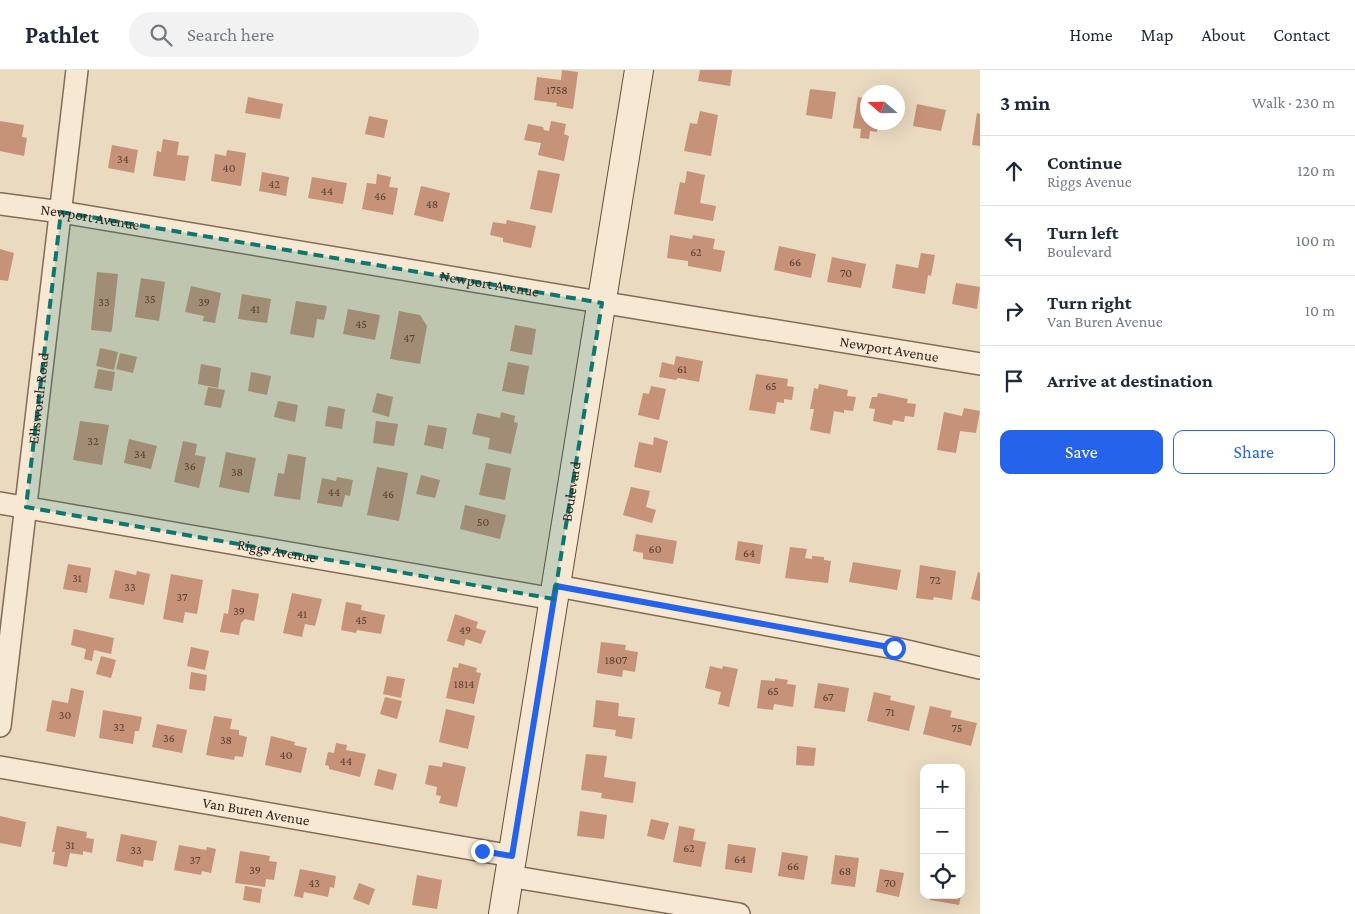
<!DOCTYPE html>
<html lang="en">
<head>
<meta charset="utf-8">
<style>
	body { margin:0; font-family:"Crimson Pro",serif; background:#f2f2f3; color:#1f2937 }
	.controls { position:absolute; right:15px; bottom:15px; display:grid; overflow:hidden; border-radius:10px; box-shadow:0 5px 20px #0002 }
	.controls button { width:45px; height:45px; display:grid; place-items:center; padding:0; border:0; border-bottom:1px solid #e0e1e3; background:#fff; color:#1f2937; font:25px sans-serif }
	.compass { position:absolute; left:860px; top:15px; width:45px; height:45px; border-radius:50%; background:#fff; box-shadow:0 5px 20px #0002; rotate:290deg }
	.stop { position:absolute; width:15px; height:15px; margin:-11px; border:4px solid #2563eb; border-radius:50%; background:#fff }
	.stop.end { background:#2563eb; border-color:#fff; box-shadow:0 1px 5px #0008 }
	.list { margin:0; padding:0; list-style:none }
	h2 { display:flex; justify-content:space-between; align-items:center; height:65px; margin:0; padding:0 20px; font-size:21px }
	h2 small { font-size:16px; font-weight:400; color:#747a83 }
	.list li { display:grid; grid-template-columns:32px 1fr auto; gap:15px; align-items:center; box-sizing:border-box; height:70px; padding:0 20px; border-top:1px solid #e0e1e3 }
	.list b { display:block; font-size:19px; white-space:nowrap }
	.list p { margin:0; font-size:16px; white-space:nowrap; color:#747a83 }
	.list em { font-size:16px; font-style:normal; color:#747a83 }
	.actions { display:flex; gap:10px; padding:15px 20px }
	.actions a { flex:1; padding:11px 0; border:1px solid #2563eb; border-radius:10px; text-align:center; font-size:18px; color:#2563eb }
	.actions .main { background:#2563eb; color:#fff }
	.icon { flex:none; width:28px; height:28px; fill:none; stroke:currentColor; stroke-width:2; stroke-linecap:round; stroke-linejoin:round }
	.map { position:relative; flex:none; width:980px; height:844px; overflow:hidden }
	header { display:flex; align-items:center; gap:30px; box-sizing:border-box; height:70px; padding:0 25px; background:#fff; border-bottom:1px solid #e0e1e3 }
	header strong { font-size:24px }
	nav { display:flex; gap:28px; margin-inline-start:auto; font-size:18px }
	.search { width:350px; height:45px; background:#f2f2f3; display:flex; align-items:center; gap:12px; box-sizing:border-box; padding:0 18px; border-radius:28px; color:#747a83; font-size:19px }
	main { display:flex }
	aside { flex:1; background:#fff }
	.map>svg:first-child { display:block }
	.building { fill:#c69278 }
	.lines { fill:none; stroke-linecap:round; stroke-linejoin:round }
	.street-casing { stroke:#826c59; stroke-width:24 }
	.secondary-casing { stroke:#644d3d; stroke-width:30 }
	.street { stroke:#f6e8d2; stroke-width:21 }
	.secondary { stroke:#f6e8d2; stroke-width:28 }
	.route { stroke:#2563eb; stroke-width:6 }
	.marked { fill:#0f766e; fill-opacity:0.2; stroke:#0f766e; stroke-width:4; stroke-dasharray:10 6; stroke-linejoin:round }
	.labels { text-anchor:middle; stroke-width:5; stroke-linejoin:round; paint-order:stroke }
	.number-label { font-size:12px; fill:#574034 }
	.street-label { font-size:15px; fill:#32251d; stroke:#f2e5cf }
</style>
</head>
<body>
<header>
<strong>Pathlet</strong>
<div class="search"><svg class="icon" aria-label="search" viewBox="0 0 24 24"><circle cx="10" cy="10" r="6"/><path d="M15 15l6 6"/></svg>Search here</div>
<nav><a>Home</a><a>Map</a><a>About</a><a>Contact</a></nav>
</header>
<main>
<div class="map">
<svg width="980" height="844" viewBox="0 0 980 844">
	<rect width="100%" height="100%" fill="#eadac0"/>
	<path class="building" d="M562,0L578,2L573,39L556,36L557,33L534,30L537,7L561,10Z
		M700,0H732L730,16L698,11Z
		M810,19L836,22L832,49L806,45Z
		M248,27L283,34L280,49L245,43Z
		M858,27L868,29V52H879L877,62L870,61L869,69L860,68L861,59L853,58Z
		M917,34L946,40L941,61L913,56Z
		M700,41L718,45L711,86L684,81L690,53L697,54Z
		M977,43L980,44V76L972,75Z
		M369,46L388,50L384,68L365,64Z
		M0,51L24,55L22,67L27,68L24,86L0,81Z
		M551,51L566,54L564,64L569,66L564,91L538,85L541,73L524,70L528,54L543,57L544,60L549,61Z
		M163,69L179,72L177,85L189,86L185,111L153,106L157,81L161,82Z
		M112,75L138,80L134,103L108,98Z
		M227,80L246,83L241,116L211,111L215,84L226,86Z
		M538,100L560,104L552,143L530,139Z
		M687,101L705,105L700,133L716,136L713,151L674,144L680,112L685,113Z
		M262,102L289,107L286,126L259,121Z
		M377,104L391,107L389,117L398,118L393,145L362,139L367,113L376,114Z
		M312,107L347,113L343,134L308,128Z
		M421,116L450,123L443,152L414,145Z
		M507,150L536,156L531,178L503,172V168L490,165L493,152L506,154Z
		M670,165L692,169L693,165L715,169L713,179L725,181L721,202L688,196V191L667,188Z
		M779,176L816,184L811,208L774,200Z
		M0,179L14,183L8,211L0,210Z
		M921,183L935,185L931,206L928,205L925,224L892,218L896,194L918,198Z
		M832,187L866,194L861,218L827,212Z
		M97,202L118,204L112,260L111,262L91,260Z
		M141,208L165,212L159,251L135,247Z
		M956,213L980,217L977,239L952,234Z
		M191,216L221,223L215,253L203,251L204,246L185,242Z
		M242,224L271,229L267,253L238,249Z
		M296,231L327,236L324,250L317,249L314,268L290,264Z
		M348,239L380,245L375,270L343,264Z
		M399,241L420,245L427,256L420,294L390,289Z
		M515,255L536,259L532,285L510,281Z
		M100,278L118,282L114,300L96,296Z
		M120,283L137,287L133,303L116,299Z
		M676,286L703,291L699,312L678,308L676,310L659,307L662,292L674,295Z
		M508,292L529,296L524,325L502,321Z
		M201,294L221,298L218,318L198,314Z
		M98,299L115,302L112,321L94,318Z
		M251,302L271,306L267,325L248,321Z
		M756,304L788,309L787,316L794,317L792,330L784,329V333L777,332L775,344L749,340Z
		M819,314L848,320L847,326L856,327L853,341L844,340V343L834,341L830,364L810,360L814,339H810L814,318L818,319Z
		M651,316L666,319L659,350L638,345L643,323L649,324Z
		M208,317L225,320L221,338L204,335Z
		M377,323L393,327L389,347L372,342Z
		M878,323L908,329L907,333L916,334L914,347L905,346L904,352L893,350L892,355L873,351L875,339L869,338L872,327H877Z
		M278,331L298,335L295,352L274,347Z
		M328,336L345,339L342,359L325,356Z
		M964,338L980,341L976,363L960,361L956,383L937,380L944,342L962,346Z
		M501,342L515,346L514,352L518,353L511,384L488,379L490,368L472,364L477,343L500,348Z
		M80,351L109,355L102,395L73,390Z
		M376,351L398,354L394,376L373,373Z
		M428,355L447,358L443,379L424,375Z
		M654,367L668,371L661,403L634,397L639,372L653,375Z
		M129,369L157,376L151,399L124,393Z
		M183,371L197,374L195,385L206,387L199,418L174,412Z
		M226,382L256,388L249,423L219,417Z
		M288,384L306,387L300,430L274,426L278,403L284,404Z
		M486,393L511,398L505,430L479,425Z
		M377,397L408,403L399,451L367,445Z
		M421,405L440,410L435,428L416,424Z
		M337,407L353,410L350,426L345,425L342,437L317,433L322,408L336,411Z
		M631,417L650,421L646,437L656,440L652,453L623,445Z
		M465,435L506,445L500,469L460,459Z
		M636,464L677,471L673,494L643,489V483L633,481Z
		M738,471L763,475L760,494L735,490Z
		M790,477L807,479L805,488L812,489V486L824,487V490L831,491L828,513L785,508Z
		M853,492L901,500L897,520L849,512Z
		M68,494L91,498L87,523L63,519Z
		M920,495L956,501L952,530L934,527L933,530L916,528Z
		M115,500L136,505L137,501L150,504L144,535L109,528Z
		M978,502L980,503V531L971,529Z
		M171,504L203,510L197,544L185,542L183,553L163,549Z
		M232,519L259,524L254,551L245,549L241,553L239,565L220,562L224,543L228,544Z
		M292,523L322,529L315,556L305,554L302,567L283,563Z
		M346,532L362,535L361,540L385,545L381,564L357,560L356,563L341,560Z
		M455,544L478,552L476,558L486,561L481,574L466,569L464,576L447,571Z
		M74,559L114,568L111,584L94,580L92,591L84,589L86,579L71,575Z
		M601,572L626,575L625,580L638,582L635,602L623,600L622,607L597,603Z
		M191,577L209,581L205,600L187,596Z
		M101,586L116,590L111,608L96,604Z
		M459,593L477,598L476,602L481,603L474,634L446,628L453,597L458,598Z
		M710,596L722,599L723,596L738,599L729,637L718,634L721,622L705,618Z
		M191,602L207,605L205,621L189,619Z
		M387,606L405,609L401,628L383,624Z
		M775,608L788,610L787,614L796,615L793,637L774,634L773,640L757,638L761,610L775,611Z
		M818,613L849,618L845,642L814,638Z
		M71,618L84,621L75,667L46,661L52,630L68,633Z
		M874,622L891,626L890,630L915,636L909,661L867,651Z
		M385,627L402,631L397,649L380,644Z
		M596,630L619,633L618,646L635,648L632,669L615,666L616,660L593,657Z
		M930,636L952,641L950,647L977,653L971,676L923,664Z
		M446,639L475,646L468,679L439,672Z
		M103,640L142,647L139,661H135L133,674L99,668Z
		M214,646L232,649L230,659L239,660V665L247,667L243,687L235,686L234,690L206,685Z
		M157,654L187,660L182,683L152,677Z
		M271,666L295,672L294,675L307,678L301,703L265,695Z
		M336,673L347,675L346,680L366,684L360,707L329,699V696L325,695L328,682L334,683Z
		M797,676L816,678L814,696L796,695Z
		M586,684L607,686L604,707L636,712L633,733L601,728L602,723L581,720Z
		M443,692L466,697L457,737L439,733L441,726L436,725L437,717L425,714L429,695L442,697Z
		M378,699L397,704L393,720L374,715Z
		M580,741L607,745L604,769L577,766Z
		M0,746L26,752L21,777L0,773Z
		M651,749L669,753L664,770L647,766Z
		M57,756L87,762L86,768L94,769L92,783L83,781V785L70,783L67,797L53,794L55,782H52Z
		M679,756L695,759L693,770L706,772L701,797L673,792Z
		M121,764L157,771L153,791L144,790L143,797L116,791Z
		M728,774L756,778L752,803L725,799Z
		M179,775L206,780L207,777L216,779L211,803L202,801L201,805L174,800Z
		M240,781L270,786L269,791L277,792L274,810L266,809L265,817L235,813Z
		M782,782L808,786L804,810L778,806Z
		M835,785L859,788L855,817L831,814Z
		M300,799L336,806L334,818L330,817L328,827L304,822L303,828L294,826Z
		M880,799L904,803L899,827L876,822Z
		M417,805L442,810L437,839L412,835Z
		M359,813L375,819L369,835L353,829Z
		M245,816L262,819L260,833L243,830Z
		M931,825H961L959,835L930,830Z"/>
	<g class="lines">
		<g class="street-casing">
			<g id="street">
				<path id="s1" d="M0,134L61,142L569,227L980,294"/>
				<path id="s2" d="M0,433L554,529"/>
				<path d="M557,516L894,578L980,598"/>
				<path id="s3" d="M0,656L77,0"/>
				<path id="s4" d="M0,697L512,786"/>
				<path d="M509,806L739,844"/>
			</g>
		</g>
		<g class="secondary-casing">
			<g id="secondary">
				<path id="s5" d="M503,844L639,0"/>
			</g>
		</g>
		<use href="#street" class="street"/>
		<use href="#secondary" class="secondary"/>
	</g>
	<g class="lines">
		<path class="route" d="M482,781L512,786L556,516L894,578"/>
	</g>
	<path class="marked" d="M61,142L602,233L554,529L26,437Z"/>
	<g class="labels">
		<g class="number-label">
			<text x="557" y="24">1758</text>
			<text x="123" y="93">34</text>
			<text x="229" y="102">40</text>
			<text x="274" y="118">42</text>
			<text x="327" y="125">44</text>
			<text x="380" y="130">46</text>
			<text x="432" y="138">48</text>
			<text x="696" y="186">62</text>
			<text x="795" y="196">66</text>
			<text x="846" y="207">70</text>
			<text x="150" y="233">35</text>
			<text x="104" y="236">33</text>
			<text x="204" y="236">39</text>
			<text x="255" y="243">41</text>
			<text x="361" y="258">45</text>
			<text x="409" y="272">47</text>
			<text x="682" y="303">61</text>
			<text x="771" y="320">65</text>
			<text x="93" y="375">32</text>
			<text x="140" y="388">34</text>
			<text x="190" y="400">36</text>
			<text x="237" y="406">38</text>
			<text x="334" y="426">44</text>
			<text x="388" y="428">46</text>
			<text x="483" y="456">50</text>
			<text x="655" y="483">60</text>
			<text x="749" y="487">64</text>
			<text x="77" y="512">31</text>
			<text x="935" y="514">72</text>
			<text x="130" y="521">33</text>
			<text x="182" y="531">37</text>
			<text x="239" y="545">39</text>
			<text x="302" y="548">41</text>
			<text x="361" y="554">45</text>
			<text x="465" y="564">49</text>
			<text x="616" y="594">1807</text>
			<text x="464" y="618">1814</text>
			<text x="773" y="625">65</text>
			<text x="828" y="631">67</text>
			<text x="890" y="646">71</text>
			<text x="65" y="649">30</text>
			<text x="119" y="661">32</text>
			<text x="957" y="662">75</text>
			<text x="169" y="672">36</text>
			<text x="226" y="674">38</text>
			<text x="286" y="689">40</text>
			<text x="346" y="695">44</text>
			<text x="70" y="779">31</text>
			<text x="689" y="782">62</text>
			<text x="136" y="784">33</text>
			<text x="740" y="793">64</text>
			<text x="195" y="794">37</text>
			<text x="793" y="800">66</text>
			<text x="255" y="804">39</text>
			<text x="845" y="805">68</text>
			<text x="314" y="817">43</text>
			<text x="890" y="817">70</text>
		</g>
		<g class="street-label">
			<text dy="5" stroke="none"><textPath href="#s1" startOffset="91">Newport Avenue</textPath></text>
			<text dy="5" stroke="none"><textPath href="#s1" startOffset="496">Newport Avenue</textPath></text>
			<text dy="5" stroke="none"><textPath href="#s1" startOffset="901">Newport Avenue</textPath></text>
			<text dy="5" stroke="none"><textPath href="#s3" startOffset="330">Ellsworth Road</textPath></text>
			<text dy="5" stroke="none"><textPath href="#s5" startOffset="428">Boulevard</textPath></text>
			<text dy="5" stroke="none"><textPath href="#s2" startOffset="281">Riggs Avenue</textPath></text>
			<text dy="5" stroke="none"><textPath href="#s4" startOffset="260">Van Buren Avenue</textPath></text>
		</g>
	</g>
</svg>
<div class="controls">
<button>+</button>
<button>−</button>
<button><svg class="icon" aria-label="locate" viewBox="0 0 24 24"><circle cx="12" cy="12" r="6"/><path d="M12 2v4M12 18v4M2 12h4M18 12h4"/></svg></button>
</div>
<svg class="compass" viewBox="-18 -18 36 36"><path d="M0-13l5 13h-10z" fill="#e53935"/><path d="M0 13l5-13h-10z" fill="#747a83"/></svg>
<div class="stop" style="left:894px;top:578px"></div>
<div class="stop end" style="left:482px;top:781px"></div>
</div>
<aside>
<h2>3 min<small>Walk · 230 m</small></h2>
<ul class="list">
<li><svg class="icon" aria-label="ahead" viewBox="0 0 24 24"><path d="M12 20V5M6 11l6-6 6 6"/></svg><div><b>Continue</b><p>Riggs Avenue</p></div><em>120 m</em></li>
<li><svg class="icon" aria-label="left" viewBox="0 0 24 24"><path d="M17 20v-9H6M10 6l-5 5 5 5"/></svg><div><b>Turn left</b><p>Boulevard</p></div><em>100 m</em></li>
<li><svg class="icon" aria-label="right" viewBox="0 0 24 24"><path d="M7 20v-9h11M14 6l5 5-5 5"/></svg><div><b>Turn right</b><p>Van Buren Avenue</p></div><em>10 m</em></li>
<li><svg class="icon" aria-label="arrive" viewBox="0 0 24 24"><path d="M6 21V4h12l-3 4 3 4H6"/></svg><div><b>Arrive at destination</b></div></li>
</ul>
<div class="actions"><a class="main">Save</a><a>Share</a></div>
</aside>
</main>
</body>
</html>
